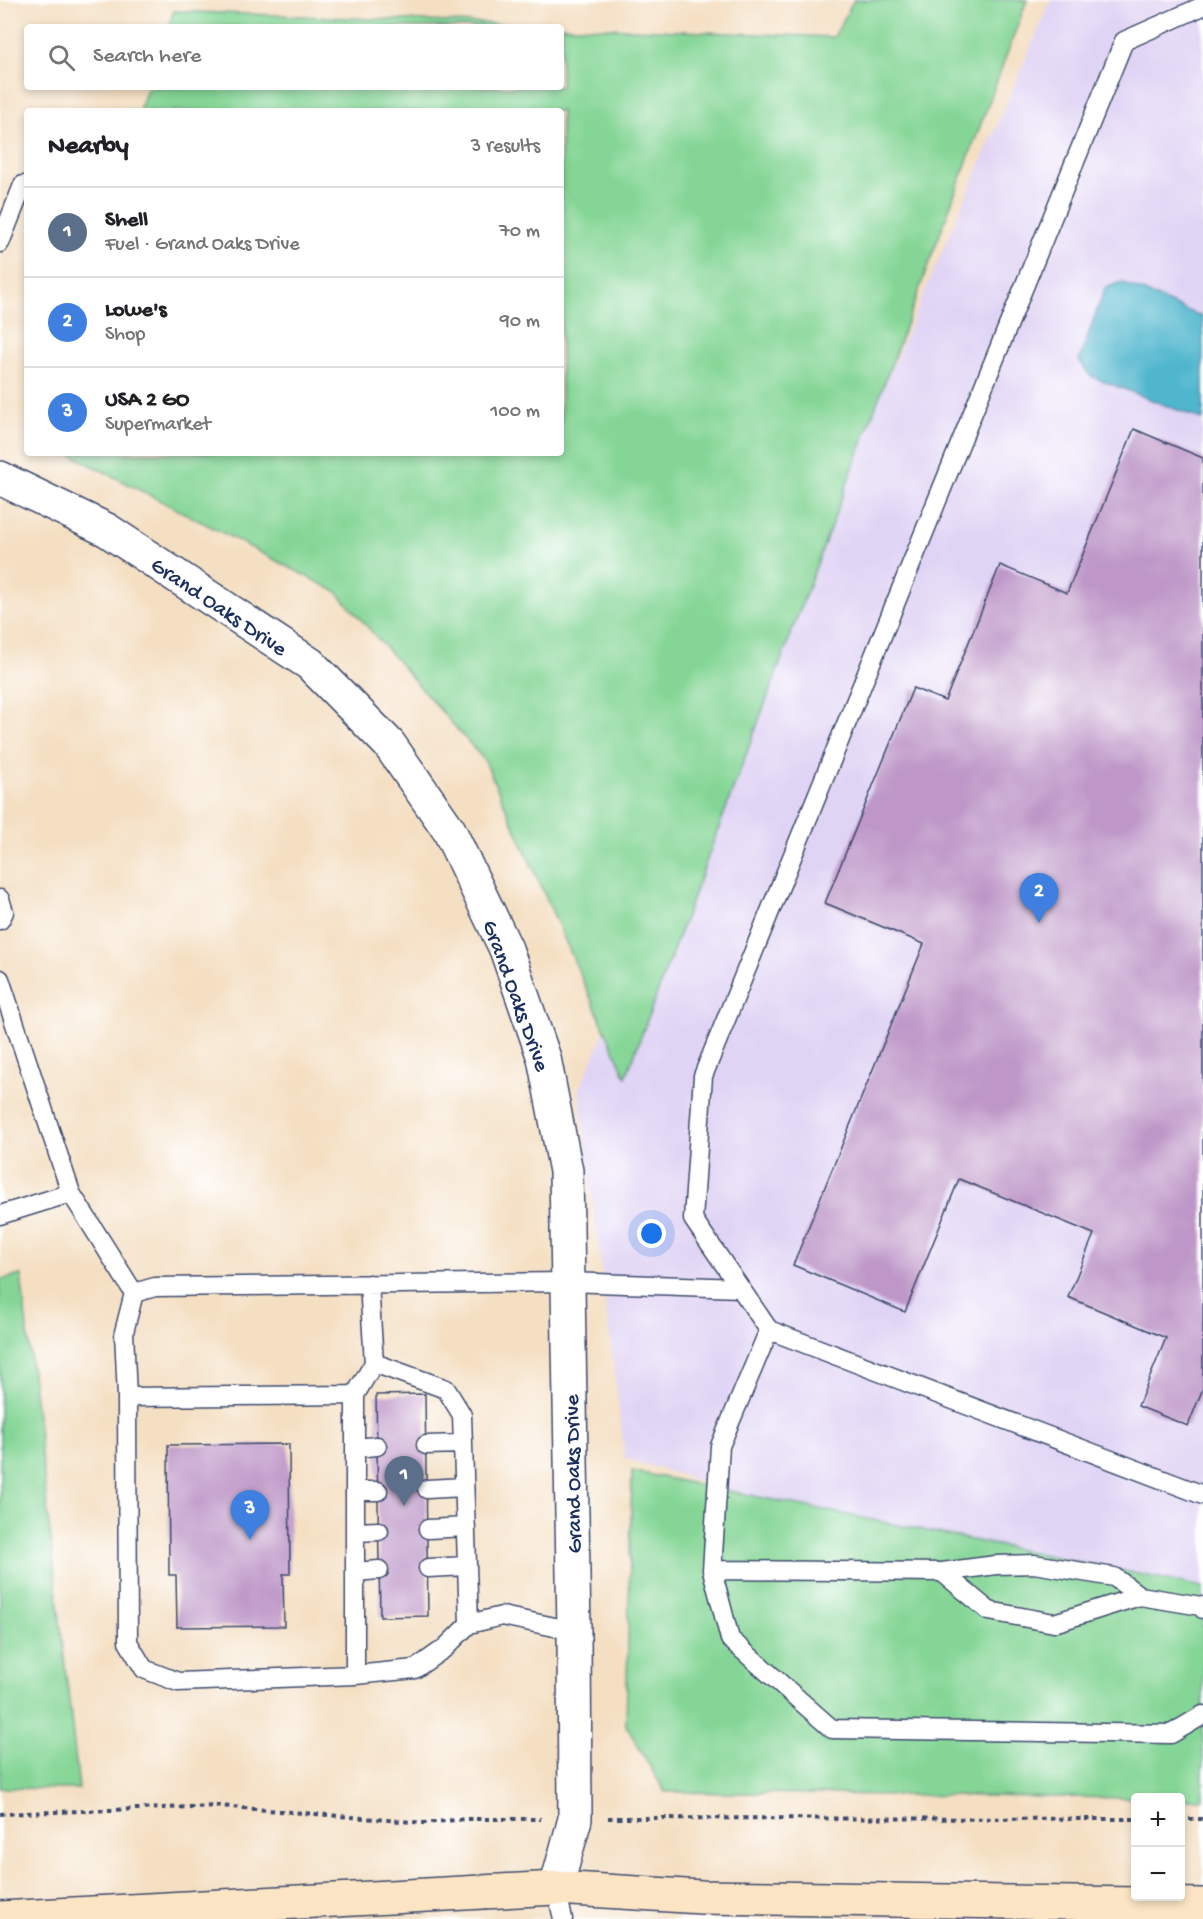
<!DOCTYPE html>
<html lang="en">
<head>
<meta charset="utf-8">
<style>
	body { margin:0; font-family:"Gochi Hand",sans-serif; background:#f6f6f6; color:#202124 }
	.controls { position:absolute; right:18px; bottom:18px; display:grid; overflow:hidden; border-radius:6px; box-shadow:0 3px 9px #0003 }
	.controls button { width:54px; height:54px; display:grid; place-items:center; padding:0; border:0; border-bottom:2px solid #e0e0e0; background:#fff; color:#202124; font:30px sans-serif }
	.you { position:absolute; left:652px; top:1234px; width:21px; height:21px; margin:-15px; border:4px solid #fff; border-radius:50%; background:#1a73e8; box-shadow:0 0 0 9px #1a73e833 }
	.badge { display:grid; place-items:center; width:39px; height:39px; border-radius:50%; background:#b5179e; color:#fff; font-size:20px; font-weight:700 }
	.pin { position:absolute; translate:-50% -50px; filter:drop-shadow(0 2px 3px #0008) }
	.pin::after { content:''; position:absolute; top:32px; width:21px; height:18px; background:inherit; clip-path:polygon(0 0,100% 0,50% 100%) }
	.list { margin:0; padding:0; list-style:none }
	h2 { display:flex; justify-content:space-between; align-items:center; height:78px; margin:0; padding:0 24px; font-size:26px }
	h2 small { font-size:20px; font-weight:400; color:#757577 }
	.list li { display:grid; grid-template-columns:39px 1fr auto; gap:18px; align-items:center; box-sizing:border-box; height:90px; padding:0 24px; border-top:2px solid #e0e0e0 }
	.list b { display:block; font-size:22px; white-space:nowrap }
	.list p { margin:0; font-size:20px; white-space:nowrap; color:#757577 }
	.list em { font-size:20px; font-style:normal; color:#757577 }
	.icon { flex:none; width:33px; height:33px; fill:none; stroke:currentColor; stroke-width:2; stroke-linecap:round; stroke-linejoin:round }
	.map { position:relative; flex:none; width:1203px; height:1919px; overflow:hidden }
	.search { position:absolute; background:#fff; box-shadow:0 3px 9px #0003; left:24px; top:24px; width:540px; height:66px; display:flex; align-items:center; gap:15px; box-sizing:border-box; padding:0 21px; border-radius:6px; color:#757577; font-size:22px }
	.panel { position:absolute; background:#fff; box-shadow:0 3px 9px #0003; left:24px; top:108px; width:540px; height:348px; border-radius:6px }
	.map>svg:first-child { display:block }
	.built { fill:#e0d4f4 }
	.green { fill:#85d696; stroke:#50827a; stroke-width:1.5 }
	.water { fill:#4fb6cd; stroke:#357296; stroke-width:1.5 }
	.building { fill:#be97c8 }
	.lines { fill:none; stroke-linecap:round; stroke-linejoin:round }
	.lane-casing { stroke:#3c496d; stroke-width:21 }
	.street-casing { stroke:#3c496d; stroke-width:36 }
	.secondary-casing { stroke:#3c496d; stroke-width:36 }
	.path { stroke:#3c496d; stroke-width:4; stroke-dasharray:4.5 4.5; stroke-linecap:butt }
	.lane { stroke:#fff; stroke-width:18 }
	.street { stroke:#fff; stroke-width:33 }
	.secondary { stroke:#fce5c4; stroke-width:33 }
	.labels { text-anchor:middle; stroke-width:4.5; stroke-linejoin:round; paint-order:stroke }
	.street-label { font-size:22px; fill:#1b2f5e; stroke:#fff }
</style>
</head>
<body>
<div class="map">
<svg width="1203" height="1919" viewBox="0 0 1203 1919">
	<rect width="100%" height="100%" fill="#fff"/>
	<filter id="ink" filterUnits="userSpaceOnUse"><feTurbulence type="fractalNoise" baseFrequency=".0167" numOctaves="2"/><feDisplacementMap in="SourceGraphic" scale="12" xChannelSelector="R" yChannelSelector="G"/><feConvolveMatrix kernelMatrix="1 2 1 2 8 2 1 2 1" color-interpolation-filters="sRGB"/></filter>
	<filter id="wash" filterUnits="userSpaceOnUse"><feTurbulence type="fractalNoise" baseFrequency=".008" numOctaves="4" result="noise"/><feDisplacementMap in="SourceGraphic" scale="24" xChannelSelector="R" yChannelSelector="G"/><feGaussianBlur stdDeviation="1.35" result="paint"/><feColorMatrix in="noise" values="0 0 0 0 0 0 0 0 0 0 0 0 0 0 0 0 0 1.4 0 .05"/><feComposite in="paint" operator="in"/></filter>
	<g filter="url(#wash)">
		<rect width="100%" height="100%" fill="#f4dfc2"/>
		<path class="built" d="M1051,0H1203V1636L625,1458L579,1090Z"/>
		<path class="green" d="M854,0H1027L626,1077L485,761L337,592L68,453H561V111H139L148,87H561V27H168L174,11L834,37Z
			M21,1275L79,1789L0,1788V1280Z
			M632,1471L1203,1587V1799H1181L1180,1798H1135L665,1792L626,1725Z"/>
		<path class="water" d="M1121,282L1203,317V420L1090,376L1079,360L1105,288Z"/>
		<g id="blocks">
			<path class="building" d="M1134,429L1203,458V1388L1188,1426L1138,1406L1166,1338L1068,1297L1094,1234L959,1179L905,1312L793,1265L924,944L825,903L913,688L945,701L1000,565L1067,593Z
				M425,1394L428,1616L380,1617L376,1395Z
				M289,1444L290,1574H283L284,1626L177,1627L176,1575H169L168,1445Z"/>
		</g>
	</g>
	<g filter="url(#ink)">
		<use href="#blocks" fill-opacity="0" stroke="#3c496d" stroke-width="1.5"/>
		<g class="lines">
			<g class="lane-casing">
				<path id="lane" d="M1203,6L1124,41L703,1076L693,1219L769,1330L1203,1495
					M0,243L23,185
					M0,899L4,912L0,920
					M0,979L71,1193L134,1293
					M0,1215L71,1193
					M769,1330L720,1446L712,1570L730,1639L832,1729L1171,1734L1203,1715
					M374,1363L446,1389L462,1415L469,1624
					M127,1397L355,1395
					M426,1445L463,1444
					M355,1448L377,1446
					M427,1489L464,1487
					M355,1491H378
					M428,1529L466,1527
					M355,1532L379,1531
					M428,1568L467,1566
					M712,1570L942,1572L989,1611L1054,1623L1140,1596L1201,1606L1203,1609
					M355,1572L379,1570
					M942,1572L996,1565L1034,1564L1114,1577L1140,1596
					M574,1631L502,1616L469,1624L445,1648L415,1669L355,1675L178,1682L144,1669L128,1642L127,1397L124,1332L134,1293L155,1287L567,1282L740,1288
					M355,1675V1395L374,1363L369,1284
					M556,1888L563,1919"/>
			</g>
			<g class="street-casing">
				<path id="street" d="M0,478L107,530L310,664L389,744L449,830L506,949L544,1058L566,1171L574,1631L575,1819L556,1888"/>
			</g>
			<g class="secondary-casing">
				<path id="secondary" d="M0,1918L556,1888L702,1897L1203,1905"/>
			</g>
			<path class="path" d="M0,1814L219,1806L424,1823L466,1819H541
				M608,1818L1136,1819
				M1180,1819H1203"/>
			<use href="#lane" class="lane"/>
			<use href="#street" class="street"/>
			<use href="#secondary" class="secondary"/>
		</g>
	</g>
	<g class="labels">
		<g class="street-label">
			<text transform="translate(220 605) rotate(34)" y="8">Grand Oaks Drive</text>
			<text transform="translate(518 995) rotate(70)" y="8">Grand Oaks Drive</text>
			<text transform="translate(571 1474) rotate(-91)" y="8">Grand Oaks Drive</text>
		</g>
	</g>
</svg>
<div class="controls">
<button>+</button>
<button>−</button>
</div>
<div class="you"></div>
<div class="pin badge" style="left:404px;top:1506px;background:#5c6f8a">1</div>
<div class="pin badge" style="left:1039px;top:923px;background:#3f7fe0">2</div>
<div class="pin badge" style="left:250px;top:1540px;background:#3f7fe0">3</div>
<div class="search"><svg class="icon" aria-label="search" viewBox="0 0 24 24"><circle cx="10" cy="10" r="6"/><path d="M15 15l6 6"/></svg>Search here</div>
<section class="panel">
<h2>Nearby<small>3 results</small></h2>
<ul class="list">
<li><span class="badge" style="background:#5c6f8a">1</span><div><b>Shell</b><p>Fuel · Grand Oaks Drive</p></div><em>70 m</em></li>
<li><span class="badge" style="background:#3f7fe0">2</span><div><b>Lowe's</b><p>Shop</p></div><em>90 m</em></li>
<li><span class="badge" style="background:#3f7fe0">3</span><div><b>USA 2 GO</b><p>Supermarket</p></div><em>100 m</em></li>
</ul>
</section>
</div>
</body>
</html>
